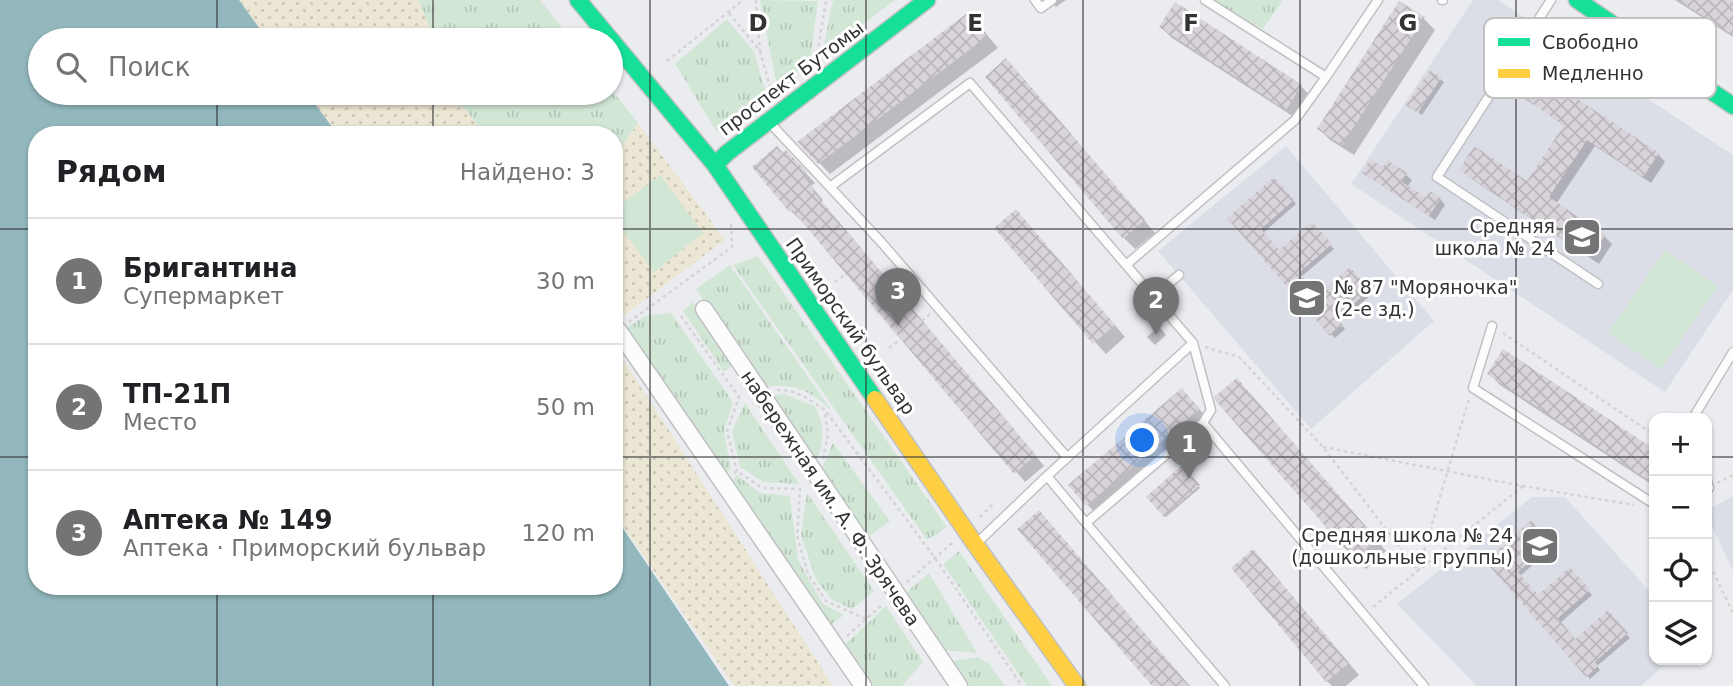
<!DOCTYPE html>
<html lang="ru">
<head>
<meta charset="utf-8">
<style>
	body { margin:0; font-family:"DejaVu Sans",sans-serif; background:#f2f2f2; color:#202124 }
	.controls { position:absolute; right:21px; bottom:21px; display:grid; overflow:hidden; border-radius:14px; box-shadow:0 2px 5px #0004 }
	.controls button { width:63px; height:63px; display:grid; place-items:center; padding:0; border:0; border-bottom:2px solid #e0e0e0; background:#fff; color:#202124; font:35px sans-serif }
	.you { position:absolute; left:1143px; top:441px; width:24px; height:24px; margin:-18px; border:5px solid #fff; border-radius:50%; background:#1a73e8; box-shadow:0 0 0 10px #1a73e833 }
	.badge { display:grid; place-items:center; width:46px; height:46px; border-radius:50%; background:#737476; color:#fff; font-size:23px; font-weight:700 }
	.pin { position:absolute; translate:-50% -58px; filter:drop-shadow(0 2px 4px #0008) }
	.pin::after { content:''; position:absolute; top:37px; width:24px; height:21px; background:inherit; clip-path:polygon(0 0,100% 0,50% 100%) }
	.list { margin:0; padding:0; list-style:none }
	h2 { display:flex; justify-content:space-between; align-items:center; height:91px; margin:0; padding:0 28px; font-size:30px }
	h2 small { font-size:23px; font-weight:400; color:#757577 }
	.list li { display:grid; grid-template-columns:46px 1fr auto; gap:21px; align-items:center; box-sizing:border-box; height:126px; padding:0 28px; border-top:2px solid #e0e0e0 }
	.list b { display:block; font-size:26px; white-space:nowrap }
	.list p { margin:0; font-size:23px; white-space:nowrap; color:#757577 }
	.list em { font-size:23px; font-style:normal; color:#757577 }
	.icon { flex:none; width:38px; height:38px; fill:none; stroke:currentColor; stroke-width:2; stroke-linecap:round; stroke-linejoin:round }
	.map { position:relative; flex:none; width:1733px; height:686px; overflow:hidden }
	.search { position:absolute; background:#fff; box-shadow:0 2px 5px #0004; left:28px; top:28px; width:595px; height:77px; display:flex; align-items:center; gap:18px; box-sizing:border-box; padding:0 24px; border-radius:38px; color:#757577; font-size:26px }
	.panel { position:absolute; background:#fff; box-shadow:0 2px 5px #0004; left:28px; top:126px; width:595px; height:469px; border-radius:28px }
	.map>svg:first-child { display:block }
	.built { fill:#dcdee7 }
	.grass { fill:url(#grass-tufts) }
	.sand { fill:url(#sand-dots) }
	.pitch { fill:#d2e6d6 }
	.water { fill:#92b8bd }
	.shadow { fill:#0003 }
	.building { fill:url(#building-cross-hatch) }
	.lines { fill:none; stroke-linecap:round; stroke-linejoin:round }
	.lane-casing { stroke:#c0c1c4; stroke-width:11 }
	.street-casing { stroke:#c0c1c4; stroke-width:19 }
	.fast-casing { stroke:#c0c1c4; stroke-width:19 }
	.slow-casing { stroke:#c0c1c4; stroke-width:19 }
	.path { stroke:#d4d4d5; stroke-width:2.5; stroke-dasharray:3.5 3.5; stroke-linecap:butt }
	.lane { stroke:#fcfcfd; stroke-width:8 }
	.street { stroke:#fcfcfd; stroke-width:16 }
	.fast { stroke:#16e098; stroke-width:16 }
	.slow { stroke:#ffcf43; stroke-width:16 }
	.grid { fill:none; stroke:#323335; stroke-width:2; stroke-opacity:0.55 }
	.labels { text-anchor:middle; stroke-width:6; stroke-linejoin:round; paint-order:stroke }
	.street-label { font-size:19px; fill:#323335; stroke:#fff }
	.poi-label { font-size:19px; fill:#323335; stroke:#fff; text-anchor:end }
	.key { fill:#fff; stroke:#c2c2c2; stroke-width:2 }
	.key-label { font-size:19px; fill:#323335 }
	.grid-label { font-size:23px; text-anchor:middle; font-weight:bold; fill:#323335; stroke:#fff; stroke-width:6; stroke-linejoin:round; paint-order:stroke }
</style>
</head>
<body>
<div class="map">
<svg width="1733" height="686" viewBox="0 0 1733 686">
	<defs>
		<pattern id="grass-tufts" width="24" height="20" patternUnits="userSpaceOnUse" patternTransform="scale(1.75)"><rect width="24" height="20" fill="#d2e6d6"/><path d="M3 7l-1-3M5 7V3M7 7l1-3M15 17l-1-3M17 17v-4M19 17l1-3" fill="none" stroke="#b5c6b8"/></pattern>
		<pattern id="sand-dots" width="8" height="8" patternUnits="userSpaceOnUse" patternTransform="scale(1.75)"><rect width="8" height="8" fill="#ece6d4"/><path d="M2 2h.1M6 6h.1" fill="none" stroke="#cbc6b7" stroke-width="1.8" stroke-linecap="round"/></pattern>
		<pattern id="building-cross-hatch" width="8" height="8" patternUnits="userSpaceOnUse" patternTransform="scale(1.75)"><rect width="8" height="8" fill="#d9d3da"/><path d="M0 0l8 8M0 8l8-8" fill="none" stroke="#bbb6bc"/></pattern>
	</defs>
	<rect width="100%" height="100%" fill="#ebecf0"/>
	<path class="built" d="M1473,0H1498L1733,155V290L1665,392L1351,184Z
		M1286,146L1434,321L1311,429L1158,251Z
		M1733,496V571L1707,516V510Z
		M1532,497H1565L1654,596V660H1670L1641,686H1477L1397,604Z"/>
	<path class="grass" d="M418,0H540L572,40H435Z
		M760,0L818,1L810,62L777,87Z
		M833,0H895L822,55Z
		M1208,0H1283L1263,29Z
		M727,19L754,52L767,96L717,132L675,64Z
		M611,89L638,123L614,159V135H486L462,106L456,93H611Z
		M758,256L947,527L927,540L733,265Z
		M730,265L831,410C806,388 795,384 761,387L696,289Z
		M693,302L733,365L724,372L683,311Z
		M671,313L733,402L724,432L731,469L722,475L623,330L645,316Z
		M784,394L815,406C826,429 824,443 814,467L766,396Z
		M745,403L799,484L763,482L740,467L732,431Z
		M833,443L890,521L865,539L819,475Z
		M737,475L760,493L790,496L798,560L823,604L844,615L822,631L731,483Z
		M807,493L874,591L852,609L831,599L815,578L801,535Z
		M959,551L1052,686H1027L943,564Z
		M929,573L977,653L940,650L902,596Z
		M886,606L923,662L902,686H868L843,647Z
		M977,657L988,663L1005,686H962L947,662Z"/>
	<path class="sand" d="M239,0H418L435,40H268Z
		M307,93H456L462,106L486,135H338Z
		M638,123L725,240L614,323V159Z
		M614,345L833,686H734L614,513Z"/>
	<path class="pitch" d="M660,175L703,233L654,272L614,219V210Z
		M1665,250L1718,286L1661,369L1608,333Z"/>
	<path class="water" d="M0,0H239L268,40H40V93H307L338,135H37V586H614V515L729,686H0Z"/>
	<path class="shadow" d="M1049,0H1066L1056,7Z
		M1675,0H1727L1733,4V37Z
		M969,14L998,48L830,174L799,142Z
		M1423,18L1435,30L1354,155L1330,140L1319,129Z
		M1161,27L1301,86L1312,98L1297,119L1172,38Z
		M1017,71L1155,233L1135,249L1124,238Z
		M1440,79L1444,82L1422,115L1412,108Z
		M1520,94L1658,154L1665,162L1651,183L1595,146L1556,204L1604,236L1612,244L1599,264L1469,177L1461,169L1528,184L1566,127Z
		M786,152L815,183L811,186L823,200L821,202L1044,466L1025,482L802,219L800,220L790,210L783,154Z
		M1383,169L1406,175L1412,180L1407,187L1426,200L1440,199L1445,205L1435,220L1364,173Z
		M1274,179L1296,204L1263,233L1279,252L1312,224L1334,249L1301,277L1318,297L1350,269L1372,294L1339,322L1345,329L1335,338L1229,218Z
		M1027,223L1125,337L1106,354L1095,342Z
		M1159,326L1166,335L1155,345L1147,337Z
		M1503,352L1654,451V486L1500,385L1489,373Z
		M1248,391L1386,551L1366,569L1355,558Z
		M1193,401L1209,421L1098,516L1087,504Z
		M1182,468L1200,488L1166,517L1149,497Z
		M1531,523L1553,548L1520,576L1538,597L1570,570L1592,595L1560,623L1575,641L1608,613L1630,638L1597,666L1600,670L1590,679L1487,561Z
		M1264,563L1359,675L1346,686H1332L1327,681L1233,568Z"/>
	<path class="building" d="M1678,0H1733V35Z
		M1399,1L1425,17L1342,145L1317,129Z
		M1175,2L1302,85L1286,110L1159,27Z
		M970,11L988,36L818,164L797,142Z
		M1006,58L1145,220L1123,239L985,77Z
		M1430,70L1441,78L1418,113L1406,105Z
		M1534,70L1659,153L1643,177L1587,140L1549,197L1605,235L1590,257L1459,170L1474,146L1527,181L1564,125L1517,94Z
		M777,146L783,153L786,150L807,172L803,176L815,190L813,191L1036,455L1014,474L792,210L789,212L752,167Z
		M1370,159L1383,167L1387,160L1407,173L1402,182L1426,197L1430,191L1441,198L1429,216L1362,173Z
		M1274,177L1294,200L1261,229L1279,250L1312,222L1332,244L1299,273L1318,295L1350,267L1370,290L1337,318L1343,325L1330,336L1227,218Z
		M1016,209L1115,325L1093,344L994,228Z
		M1503,349L1654,449V484L1487,374Z
		M1237,378L1377,539L1354,559L1215,400L1214,397Z
		M1182,388L1199,409L1086,506L1068,485Z
		M1182,465L1200,485L1164,517L1146,497Z
		M1039,510L1190,686H1152L1017,529Z
		M1531,520L1551,543L1518,572L1538,595L1570,567L1590,590L1558,618L1575,639L1608,610L1628,633L1595,662L1598,666L1586,677L1485,561Z
		M1253,549L1349,663L1326,682L1231,568Z"/>
	<g class="lines">
		<g class="lane-casing">
			<path id="lane" d="M1035,0L1041,8L1052,0
				M1205,0L1326,77L1378,0
				M1442,0H1443
				M1551,0L1437,177L1598,284
				M769,122L830,187L970,83L1193,343L1047,476
				M830,187L882,243L1066,456
				M1126,265L1295,120L1326,77
				M1153,297L1179,275
				M1492,326L1473,388L1654,504
				M1697,418L1696,413L1733,352
				M1203,423L1424,686
				M1707,480L1709,488L1707,490
				M1086,523L1225,686
				M978,542L1047,476L1086,523L1203,423L1211,410L1193,343"/>
		</g>
		<g class="street-casing">
			<path id="street" d="M704,309L959,686
				M618,330L863,686"/>
		</g>
		<g class="fast-casing">
			<path id="fast" d="M578,0L715,165L875,399
				M1577,0L1733,106
				M715,165L727,153L927,0"/>
		</g>
		<g class="slow-casing">
			<path id="slow" d="M875,399L975,544L1077,686"/>
		</g>
		<path class="path" d="M756,0L760,51
			M729,13L760,51L771,91
			M816,60L826,1
			M667,61L743,0
			M835,282L846,274
			M681,316L739,397L727,431L737,471
			M922,321L930,314
			M629,322L732,247L731,224
			M1503,333L1654,435
			M1205,347L1239,357L1323,447L1418,571
			M889,348L901,339
			M777,390C795,389 811,400 825,410L935,558L1022,686
			M1323,447L1523,486L1634,505
			M823,459L828,434L825,414
			M734,473L737,471L762,488L800,489L797,536L808,574L826,601L866,619
			M1717,483L1733,475
			M980,517L993,504
			M1707,559L1733,613
			M1418,571L1469,399
			M907,582L952,543
			M1373,607L1523,486
			M847,636L884,603"/>
		<use href="#lane" class="lane"/>
		<use href="#street" class="street"/>
		<use href="#fast" class="fast"/>
		<use href="#slow" class="slow"/>
	</g>
	<path class="grid" d="M217,0V40M433,0V40M650,0V686M866,0V686M1083,0V686M1300,0V686M1516,0V686M217,93V135M433,93V135M0,229H37M614,229H1733M0,457H37M614,457H1654M1707,457H1733M217,586V686M433,586V686"/>
	<defs>
		<g id="school-square" transform="scale(2.0125)"><rect x="-9" y="-9" width="18" height="18" rx="4" fill="#737476" stroke="#fff"/><path d="M0-5L7-2L0 1L-7-2ZM-4 1L0 2.5L4 1V4Q0 6-4 4Z" fill="#fff"/></g>
	</defs>
	<g fill-rule="evenodd">
		<use href="#school-square" x="1582" y="237"/>
		<use href="#school-square" x="1307" y="298"/>
		<use href="#school-square" x="1540" y="546"/>
	</g>
	<g class="labels">
		<g class="street-label">
			<text transform="translate(791 78) rotate(-37)" y="7">проспект Бутомы</text>
			<text transform="translate(851 326) rotate(55)" y="7">Приморский бульвар</text>
			<text transform="translate(831 498) rotate(56)" y="7">набережная им. А. Ф. Зрячева</text>
		</g>
		<g class="poi-label">
			<text x="1555" y="233">Средняя<tspan x="1555" dy="22">школа № 24</tspan></text>
			<text x="1334" y="294" text-anchor="start">№ 87 "Моряночка"<tspan x="1334" dy="22">(2-е зд.)</tspan></text>
			<text x="1513" y="542">Средняя школа № 24<tspan x="1513" dy="22">(дошкольные группы)</tspan></text>
		</g>
	</g>
	<rect x="1484" y="18" width="232" height="80" rx="10" class="key"/>
	<rect x="1498" y="38" width="32" height="8" fill="#16e098"/>
	<rect x="1498" y="69" width="32" height="9" fill="#ffcf43"/>
	<g class="key-label">
		<text x="1542" y="49">Свободно</text>
		<text x="1542" y="80">Медленно</text>
	</g>
	<g class="grid-label">
		<text x="758" y="31">D</text>
		<text x="975" y="31">E</text>
		<text x="1191" y="31">F</text>
		<text x="1408" y="31">G</text>
	</g>
</svg>
<div class="controls">
<button>+</button>
<button>−</button>
<button><svg class="icon" aria-label="locate" viewBox="0 0 24 24"><circle cx="12" cy="12" r="6"/><path d="M12 2v4M12 18v4M2 12h4M18 12h4"/></svg></button>
<button><svg class="icon" aria-label="layers" viewBox="0 0 24 24"><path d="M12 4l9 5-9 5-9-5zM3 14l9 5 9-5"/></svg></button>
</div>
<div class="you"></div>
<div class="pin badge" style="left:1189px;top:479px">1</div>
<div class="pin badge" style="left:1156px;top:335px">2</div>
<div class="pin badge" style="left:898px;top:326px">3</div>
<div class="search"><svg class="icon" aria-label="search" viewBox="0 0 24 24"><circle cx="10" cy="10" r="6"/><path d="M15 15l6 6"/></svg>Поиск</div>
<section class="panel">
<h2>Рядом<small>Найдено: 3</small></h2>
<ul class="list">
<li><span class="badge">1</span><div><b>Бригантина</b><p>Супермаркет</p></div><em>30 m</em></li>
<li><span class="badge">2</span><div><b>ТП-21П</b><p>Место</p></div><em>50 m</em></li>
<li><span class="badge">3</span><div><b>Аптека № 149</b><p>Аптека · Приморский бульвар</p></div><em>120 m</em></li>
</ul>
</section>
</div>
</body>
</html>
